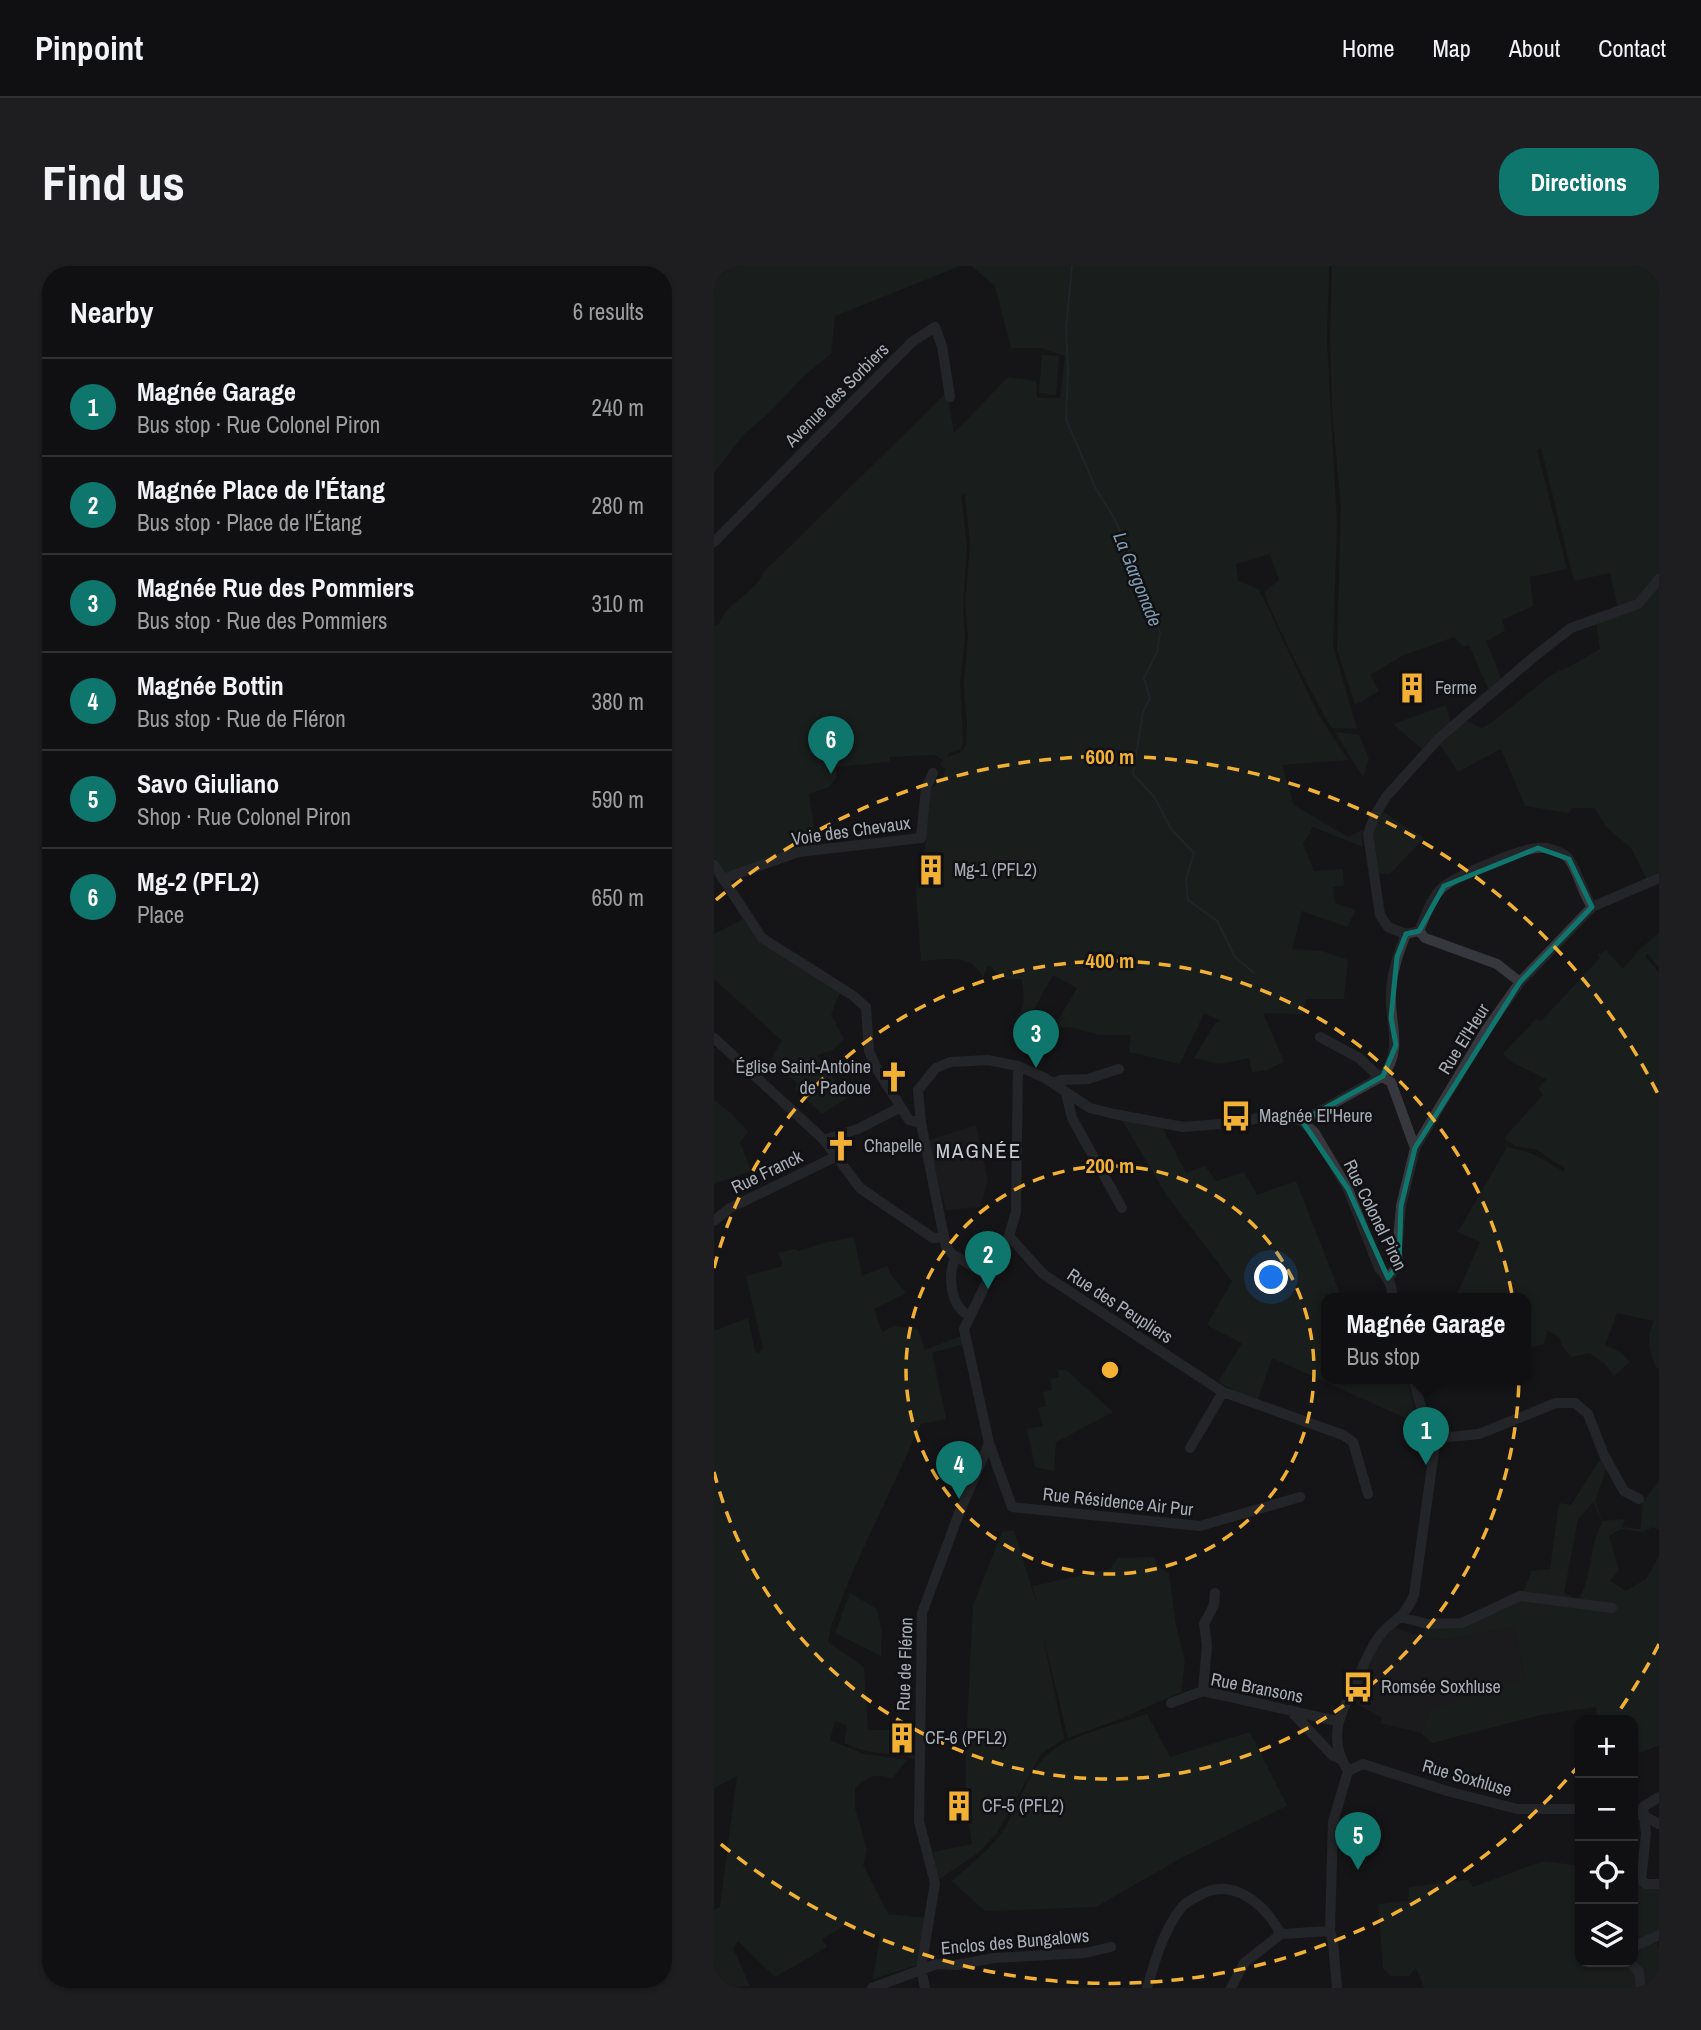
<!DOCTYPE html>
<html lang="en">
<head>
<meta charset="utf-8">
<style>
	body { margin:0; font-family:"Archivo Narrow",sans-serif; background:#1e1e20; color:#f1f3f6 }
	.controls { position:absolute; right:21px; bottom:21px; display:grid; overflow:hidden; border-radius:14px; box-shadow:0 2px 5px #0004 }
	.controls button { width:63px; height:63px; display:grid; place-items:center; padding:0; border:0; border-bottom:2px solid #303032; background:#101012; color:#f1f3f6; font:35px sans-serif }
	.you { position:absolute; left:558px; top:1012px; width:24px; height:24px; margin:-18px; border:5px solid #fff; border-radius:50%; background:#1a73e8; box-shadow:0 0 0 10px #1a73e833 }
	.badge { display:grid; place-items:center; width:46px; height:46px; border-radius:50%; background:#0f766e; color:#fff; font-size:23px; font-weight:700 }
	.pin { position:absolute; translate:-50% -58px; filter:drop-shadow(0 2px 4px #0008) }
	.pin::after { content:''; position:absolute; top:37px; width:24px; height:21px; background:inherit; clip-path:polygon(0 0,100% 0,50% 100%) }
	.popup { position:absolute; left:607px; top:1027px; width:210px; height:91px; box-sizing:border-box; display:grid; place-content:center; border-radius:14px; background:#101012; filter:drop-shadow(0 2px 5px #0005); font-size:23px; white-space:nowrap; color:#9c9d9f }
	.popup b { font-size:26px; color:#f1f3f6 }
	.popup::after { content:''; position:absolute; left:50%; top:100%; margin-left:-14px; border:14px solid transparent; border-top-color:#101012 }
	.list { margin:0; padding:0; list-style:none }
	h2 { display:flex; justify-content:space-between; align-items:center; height:91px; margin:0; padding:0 28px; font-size:30px }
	h2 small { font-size:23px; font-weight:400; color:#9c9d9f }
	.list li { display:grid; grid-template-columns:46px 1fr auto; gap:21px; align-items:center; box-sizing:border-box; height:98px; padding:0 28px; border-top:2px solid #303032 }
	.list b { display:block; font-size:26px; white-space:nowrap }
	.list p { margin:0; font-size:23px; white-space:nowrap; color:#9c9d9f }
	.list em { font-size:23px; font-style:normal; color:#9c9d9f }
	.icon { flex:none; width:38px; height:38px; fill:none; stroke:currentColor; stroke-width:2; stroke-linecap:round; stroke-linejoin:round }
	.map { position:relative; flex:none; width:945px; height:1722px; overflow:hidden; border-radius:28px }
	header { display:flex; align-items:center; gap:42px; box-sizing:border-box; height:98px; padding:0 35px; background:#101012; border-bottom:2px solid #303032 }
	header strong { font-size:33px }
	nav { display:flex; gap:38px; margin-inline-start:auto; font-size:24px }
	.intro { display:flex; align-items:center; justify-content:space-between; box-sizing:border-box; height:168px; padding:0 42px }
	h1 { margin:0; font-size:49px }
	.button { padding:18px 32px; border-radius:28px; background:#0f766e; color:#fff; font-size:24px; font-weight:700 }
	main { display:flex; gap:42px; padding:0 42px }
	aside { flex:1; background:#101012; border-radius:28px; box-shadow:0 2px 5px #0004 }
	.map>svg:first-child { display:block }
	.built { fill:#222225 }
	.green { fill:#1e261f; fill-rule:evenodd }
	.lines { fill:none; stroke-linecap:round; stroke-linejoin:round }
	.stream { stroke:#2c353c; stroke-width:2 }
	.minor { stroke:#37383d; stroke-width:10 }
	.marked { fill:none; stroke:#0f766e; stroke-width:5; stroke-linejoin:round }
	.ring { fill:none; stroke:#f2b134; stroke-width:3.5; stroke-dasharray:12 9 }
	.labels { text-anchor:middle; stroke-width:5; stroke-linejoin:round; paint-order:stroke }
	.street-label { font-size:18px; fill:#a8adb8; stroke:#111113 }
	.poi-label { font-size:18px; fill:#a8adb8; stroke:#111113; text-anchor:start }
	.water-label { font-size:19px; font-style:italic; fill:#7f9bb3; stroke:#111113 }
	.quarter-label { font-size:21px; letter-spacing:2px; fill:#c9ccd4; stroke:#111113 }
	.centre { fill:#f2b134; stroke:#111113; stroke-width:3.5 }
	.ring-label { font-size:21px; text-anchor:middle; font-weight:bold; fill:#f2b134; stroke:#111113; stroke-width:5; stroke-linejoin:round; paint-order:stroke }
</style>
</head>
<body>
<header>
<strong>Pinpoint</strong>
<nav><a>Home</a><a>Map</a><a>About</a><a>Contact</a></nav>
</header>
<div class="intro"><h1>Find us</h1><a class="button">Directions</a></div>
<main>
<aside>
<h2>Nearby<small>6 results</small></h2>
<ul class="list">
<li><span class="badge">1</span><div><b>Magnée Garage</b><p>Bus stop · Rue Colonel Piron</p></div><em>240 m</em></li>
<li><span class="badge">2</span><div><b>Magnée Place de l'Étang</b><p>Bus stop · Place de l'Étang</p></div><em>280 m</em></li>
<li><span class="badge">3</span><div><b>Magnée Rue des Pommiers</b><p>Bus stop · Rue des Pommiers</p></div><em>310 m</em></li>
<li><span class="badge">4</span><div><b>Magnée Bottin</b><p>Bus stop · Rue de Fléron</p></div><em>380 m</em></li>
<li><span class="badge">5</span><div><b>Savo Giuliano</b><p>Shop · Rue Colonel Piron</p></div><em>590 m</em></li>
<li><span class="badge">6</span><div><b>Mg-2 (PFL2)</b><p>Place</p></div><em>650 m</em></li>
</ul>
</aside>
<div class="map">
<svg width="945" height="1722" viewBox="0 0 945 1722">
	<rect width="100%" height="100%" fill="#161618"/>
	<path class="built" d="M262,859L274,915L266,941L232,944L213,875Z
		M800,1361L812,1415L717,1443L707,1467L666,1457L668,1452L638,1435L661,1380L681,1362L709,1371L731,1374Z"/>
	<path class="green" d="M0,0H246L121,50L117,88L91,109L56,146L30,168L0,207Z
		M257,0H615L613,75L623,257L619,380L643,463L618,462C607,444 551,341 551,325L565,314L556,288L522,298L524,315L545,323L604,448L634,494L568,499L580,539L634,571L648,564L649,581L599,561L589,578L600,605L629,603L630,620L619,621L621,637L642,644L633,661L588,645L578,683L608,685L634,694L630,733H592L588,748L549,747L570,796L553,804L538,806L535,792L507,798L480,792L502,756L507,755L490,747L466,798L415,786L417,769H385L361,762L340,761L363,722L339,709L312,757L303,756L310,734L308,713L292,714L274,699L269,712C258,686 230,694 207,695L202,626L212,576L209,571L214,526L229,513L231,503L226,499L229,494L221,489L176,491L175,496L121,501L123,511L115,521L95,528L102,579L12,607L4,601L0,591V359L5,358C14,335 40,328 50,306L233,126L240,167L294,111L322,115L323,132H346L351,90L327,82H297L281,20ZM251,227L256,280L251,339L254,368L250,421L253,460L252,479L246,487L233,491L235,487L247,483L249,476L246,416L251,372L249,341L253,279L247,230Z
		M618,0H945V308L928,330L904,343L896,307L860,315L827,182L823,184L853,303L816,311L819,340L788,354L791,365L772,375L789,416L776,427L755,379L749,381L740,371L688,390L656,409L665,425L641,439L623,383L627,242L618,143L616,72Z
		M328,89L345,90L342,129L325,127Z
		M945,315V607L933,614L918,583L891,560L881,542H858L855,547L811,540L787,483L744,506L724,476L750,454L768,462L777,457L840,407L855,401L886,383L882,355L915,344Z
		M732,439L738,460L710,485L679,458Z
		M621,466L645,469L655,493L649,511Z
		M666,544L710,572L676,608L661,607L656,568Z
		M29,653L45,676L126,727L117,748L130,773L119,784L103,789L133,832L108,848L81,823L84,818L57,793L68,775L0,713V668Z
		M945,667V702L934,688L931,690L945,707V1103L942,1102C936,1084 931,1072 940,1055L903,1047L891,1079L908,1087L916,1096L900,1110L890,1097L876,1087L857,1091L847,1078L846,1072L833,1064L830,1078L812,1082V1033H741L766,976L744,966L793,881L817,887L849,905L851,902L821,883L801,880L790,872L829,829L824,822L833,813L799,797L789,788L822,753L827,755L886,692L884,689L892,684L909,703L925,684Z
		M0,834L17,847L34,866L26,876L37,905L0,918Z
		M408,854L448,861L472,907L491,900L502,915L530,906L543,929L582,915L628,1033H612V1113H693L705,1158L558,1092L543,1136L504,1116L528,1077L493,1059L518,1015L453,930Z
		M140,971L148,1010L173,1000L178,1010L192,1027L160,1043L168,1066L180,1060L204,1063L211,1084L247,1070L250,1078L218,1087L232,1153L207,1158L138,1307L117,1360L114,1376L150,1401L154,1464H200L201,1492L151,1485L130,1477L133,1460L121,1454L116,1474L150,1488L193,1494L178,1513C163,1506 153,1511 141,1522V1542L153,1584L149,1599L174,1648L212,1652L203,1699L159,1713L166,1669L136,1664L137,1656L108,1673L113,1681L61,1711L24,1675L19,1682L36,1720L0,1722V1644L6,1641L23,1510L0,1522V1065L34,1052L41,1086L45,1087L49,1082L32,1010L69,1000L64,987L81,983L85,985L110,977Z
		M344,1104H352L399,1146L342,1176L340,1205L321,1201L313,1163L329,1160L324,1142L332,1140L329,1126L338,1124L336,1113L345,1111Z
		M887,1192L893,1201L881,1235L888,1255L911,1253L908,1261L926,1263L929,1236L945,1215V1264L939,1261L928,1266L907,1263L895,1270L905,1304L896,1315L912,1325L932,1313L945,1290V1479L927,1487L919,1483V1454H883L882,1441L826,1449L718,1477L707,1467L717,1443L812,1414L800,1361L731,1374L709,1371L713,1360L744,1361L805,1335L818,1305L836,1303L845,1237L857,1239ZM879,1236L888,1256C875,1281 879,1311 864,1334L850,1327L864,1253Z
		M300,1264L323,1339L319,1320L396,1303L404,1292L440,1291L444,1302L455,1307L462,1360L471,1395L467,1426L406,1453L354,1472L328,1365L350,1473L328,1487L283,1567L264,1587L224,1614L219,1586L258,1578L252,1537V1479L259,1339L288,1266Z
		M136,1327L163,1343L168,1366L167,1390L121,1367Z
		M433,1448L456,1491L536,1466L573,1540L467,1592L382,1641L271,1645L238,1615C256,1598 278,1583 291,1562C305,1538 313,1507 334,1488C353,1470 407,1457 433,1448Z
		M830,1595L866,1600V1696H912L922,1707L923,1722H710L702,1702L695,1710H677L669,1702L664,1638L694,1635L695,1621L754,1614L759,1621Z
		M927,1618L945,1619V1665L919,1677V1632L922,1621Z
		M941,1673L945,1681V1722H929L919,1696V1685Z"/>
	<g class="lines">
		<path class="stream" d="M358,0L352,62L354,102L352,153L382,223L400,252L424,305L428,330L439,346L446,367L443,386L430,412L436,432L429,446L419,508L441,532L457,563L480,587L472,614L474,634L503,655L521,691L540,707"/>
		<path class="minor" d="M0,276L198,76L221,61L228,80L236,131
			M0,599L48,672L138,729L152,741L155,785L163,803L195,854L207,857
			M9,613L84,586L207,572L212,522L219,507
			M705,665L711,672L783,698L806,716
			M692,668L705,665C712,650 716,633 728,622C741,610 806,583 824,582C833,581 847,585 854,592C862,601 869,628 878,641
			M606,771L645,792L661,807L677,816L701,882
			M0,772L110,874L146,922L219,972L229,971
			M304,800L302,946L295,970L250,1063L275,1177L298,1241L486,1260L586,1231
			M339,817L347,814L374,813L405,803
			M352,827L358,852L408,942
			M588,855L669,810C690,782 675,757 677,726C678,705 685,686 692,668L674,661L666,649L654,568L661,549L672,531L725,472L821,390L857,362L924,338L945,313
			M110,874L144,863L187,841
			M0,955L16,942L123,890
			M295,970L329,1008L509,1126L629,1169L639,1176L654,1228
			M242,990C233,1009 236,1041 256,1050
			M275,1010L238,988L232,981L207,857L204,824L222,802L236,796L274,794L304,800L331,812L376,842L400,848L469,861L519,857L561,849L588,855L601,867L634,923L665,1002C674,1012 679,1019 678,1033
			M674,1012L685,998L683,985L687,940L701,882L772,764L806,716L878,641L945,612
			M715,1173L765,1168L842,1137H861L874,1148L890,1189L910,1225L925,1233
			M476,1182L509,1126
			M687,1351L713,1358L748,1357L806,1330L898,1342
			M489,1425L493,1379L490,1358L500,1339L501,1327
			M457,1437L489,1425L623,1455
			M576,1444L619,1490L626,1493
			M634,1505L649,1498L733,1525L803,1543H866
			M945,1531L929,1541L932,1568L927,1614L932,1618H945
			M919,1548L928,1549L945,1558
			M567,1668L616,1665
			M919,1681L945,1669
			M915,1696L925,1706L927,1722
			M158,1722L223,1698L242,1699L280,1692L371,1687L397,1681
			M211,1722L207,1702L221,1617L205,1555L208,1347L244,1250L275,1177
			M433,1722C441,1694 449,1666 467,1642C471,1637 478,1633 484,1630C519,1609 551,1639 567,1668
			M517,1722L530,1697L567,1668
			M623,1722L619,1676L616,1665L619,1556L634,1505C612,1470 627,1448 643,1414C649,1401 654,1387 662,1375C673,1356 690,1355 700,1329L720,1186L699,1113"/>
	</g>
	<path d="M0 0H945V1722H0ZM824,582L855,593L878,641L806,716L701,882L687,940L685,998L674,1012L634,923L588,855L669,810L682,779L677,752L683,691L692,668L705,665L730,620Z" fill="#161618" fill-opacity=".55" fill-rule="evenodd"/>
	<path class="marked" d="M824,582L855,593L878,641L806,716L701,882L687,940L685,998L674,1012L634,923L588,855L669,810L682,779L677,752L683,691L692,668L705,665L730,620Z"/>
	<g class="ring">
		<circle cx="396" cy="1104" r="204"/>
		<path d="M0 1002A409 409 0 1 1 0 1206"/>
		<path d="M945 1378A613 613 0 0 1 901 1451M866 1498A613 613 0 0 1 2 1574M2 634A613 613 0 0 1 945 830"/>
	</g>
	<defs>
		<g id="building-bare" transform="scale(2.415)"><path d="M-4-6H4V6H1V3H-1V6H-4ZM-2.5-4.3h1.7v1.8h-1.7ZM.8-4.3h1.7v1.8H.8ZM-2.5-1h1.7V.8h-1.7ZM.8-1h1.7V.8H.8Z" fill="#f2b134" stroke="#111113" stroke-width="2.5" paint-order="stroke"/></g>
		<g id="church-bare" transform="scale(2.415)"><path d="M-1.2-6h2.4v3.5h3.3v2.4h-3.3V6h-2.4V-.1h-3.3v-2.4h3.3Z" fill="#f2b134" stroke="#111113" stroke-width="2.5" paint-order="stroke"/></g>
		<g id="bus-bare" transform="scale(2.415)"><path d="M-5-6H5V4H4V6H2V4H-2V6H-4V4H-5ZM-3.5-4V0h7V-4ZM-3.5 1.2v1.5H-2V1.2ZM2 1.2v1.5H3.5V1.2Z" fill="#f2b134" stroke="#111113" stroke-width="2.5" paint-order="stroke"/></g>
	</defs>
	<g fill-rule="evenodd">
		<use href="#building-bare" x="698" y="422"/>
		<use href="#building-bare" x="217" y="604"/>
		<use href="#church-bare" x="180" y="811"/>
		<use href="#bus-bare" x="522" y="850"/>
		<use href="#church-bare" x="127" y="880"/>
		<use href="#bus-bare" x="644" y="1421"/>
		<use href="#building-bare" x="188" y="1472"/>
		<use href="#building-bare" x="245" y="1540"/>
	</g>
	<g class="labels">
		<g class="street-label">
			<text transform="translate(123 129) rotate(-45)" y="6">Avenue des Sorbiers</text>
			<text transform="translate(137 565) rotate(-8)" y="6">Voie des Chevaux</text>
			<text transform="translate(750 773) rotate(-58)" y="6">Rue El'Heur</text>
			<text transform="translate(53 906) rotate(-26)" y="6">Rue Franck</text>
			<text transform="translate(661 949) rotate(64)" y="6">Rue Colonel Piron</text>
			<text transform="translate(406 1040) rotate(33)" y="6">Rue des Peupliers</text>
			<text transform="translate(404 1236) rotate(6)" y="6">Rue Résidence Air Pur</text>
			<text transform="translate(191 1398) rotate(-88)" y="6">Rue de Fléron</text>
			<text transform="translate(543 1422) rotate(11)" y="6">Rue Bransons</text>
			<text transform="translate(753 1512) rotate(16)" y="6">Rue Soxhluse</text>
			<text transform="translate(301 1676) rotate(-5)" y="6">Enclos des Bungalows</text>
		</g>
		<g class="poi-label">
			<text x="721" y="428">Ferme</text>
			<text x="240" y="610">Mg-1 (PFL2)</text>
			<text x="157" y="807" text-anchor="end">Église Saint-Antoine<tspan x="157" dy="21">de Padoue</tspan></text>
			<text x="545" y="856">Magnée El'Heure</text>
			<text x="150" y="886">Chapelle</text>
			<text x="667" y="1427">Romsée Soxhluse</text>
			<text x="211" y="1478">CF-6 (PFL2)</text>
			<text x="268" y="1546">CF-5 (PFL2)</text>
		</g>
		<g class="water-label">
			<text transform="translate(424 313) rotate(68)" y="7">La Gargonade</text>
		</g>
		<g class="quarter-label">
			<text x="265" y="892">MAGNÉE</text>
		</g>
	</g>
	<circle cx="396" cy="1104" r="10" class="centre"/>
	<g class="ring-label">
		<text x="396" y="498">600 m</text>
		<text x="396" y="702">400 m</text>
		<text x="396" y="907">200 m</text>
	</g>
</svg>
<div class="controls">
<button>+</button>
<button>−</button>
<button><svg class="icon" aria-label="locate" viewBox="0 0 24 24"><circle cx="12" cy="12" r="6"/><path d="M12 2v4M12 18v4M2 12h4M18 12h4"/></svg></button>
<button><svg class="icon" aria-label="layers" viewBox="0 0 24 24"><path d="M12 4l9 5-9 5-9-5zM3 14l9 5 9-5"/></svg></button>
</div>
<div class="you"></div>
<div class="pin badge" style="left:712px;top:1199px">1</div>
<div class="popup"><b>Magnée Garage</b>Bus stop</div>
<div class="pin badge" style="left:274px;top:1023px">2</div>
<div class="pin badge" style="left:322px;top:802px">3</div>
<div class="pin badge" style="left:245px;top:1233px">4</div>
<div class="pin badge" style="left:644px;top:1604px">5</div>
<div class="pin badge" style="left:117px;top:508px">6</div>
</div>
</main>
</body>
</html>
